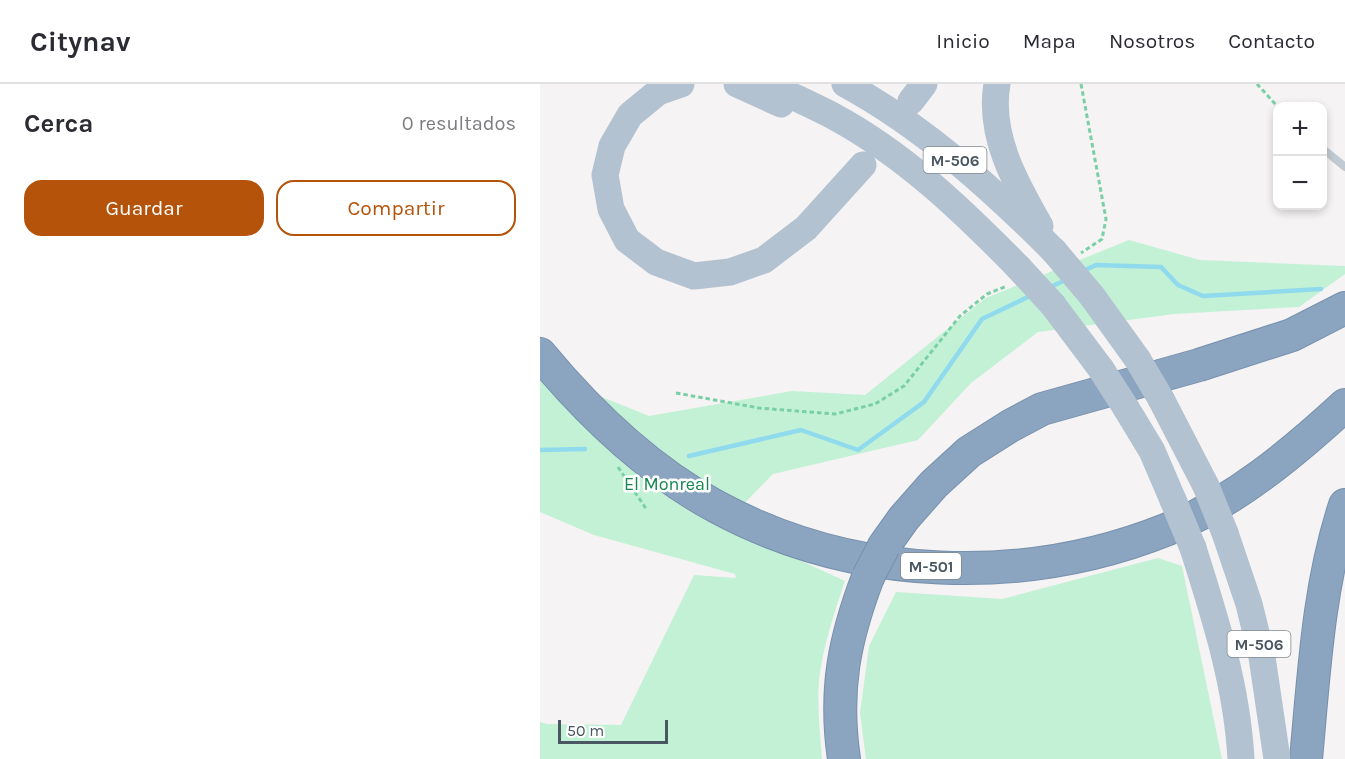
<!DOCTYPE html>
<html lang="es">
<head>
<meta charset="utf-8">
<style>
	body { margin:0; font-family:Karla,sans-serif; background:#f2f2f3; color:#2b2b33 }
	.controls { position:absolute; right:18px; top:18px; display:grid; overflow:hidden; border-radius:12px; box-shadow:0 3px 9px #0003 }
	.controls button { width:54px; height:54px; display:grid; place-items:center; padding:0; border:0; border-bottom:2px solid #e1e1e2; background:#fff; color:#2b2b33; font:30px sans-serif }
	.scale { position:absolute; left:18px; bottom:15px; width:110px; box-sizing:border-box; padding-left:6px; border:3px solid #4a5661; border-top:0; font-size:16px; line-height:21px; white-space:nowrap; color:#4a5661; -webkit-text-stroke:4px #fff; paint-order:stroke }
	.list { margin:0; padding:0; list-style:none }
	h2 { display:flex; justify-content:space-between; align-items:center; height:78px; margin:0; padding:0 24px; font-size:26px }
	h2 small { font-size:20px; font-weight:400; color:#7c7c81 }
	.actions { display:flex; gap:12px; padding:18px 24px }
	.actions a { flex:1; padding:14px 0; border:2px solid #b45309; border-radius:18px; text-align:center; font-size:21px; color:#b45309 }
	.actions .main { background:#b45309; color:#fff }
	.map { position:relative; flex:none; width:805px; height:675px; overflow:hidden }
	header { display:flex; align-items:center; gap:36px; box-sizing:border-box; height:84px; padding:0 30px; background:#fff; border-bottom:2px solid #e1e1e2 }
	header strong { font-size:28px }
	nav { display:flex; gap:33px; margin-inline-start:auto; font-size:21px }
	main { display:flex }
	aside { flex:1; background:#fff }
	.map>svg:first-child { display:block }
	.green { fill:#c3f1d5 }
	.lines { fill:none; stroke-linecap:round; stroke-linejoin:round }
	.stream { stroke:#90daee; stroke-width:4.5 }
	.motorway-casing { stroke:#7690ad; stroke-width:34 }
	.path { stroke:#7ad0a6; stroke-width:3; stroke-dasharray:4.5 3; stroke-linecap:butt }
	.service { stroke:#c1cad2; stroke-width:8 }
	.primary { stroke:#b3c2d1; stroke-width:27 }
	.motorway { stroke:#8ba5c1; stroke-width:32 }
	.motorway-bridge-casing { stroke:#7690ad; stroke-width:34; stroke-linecap:butt }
	.primary-bridge { stroke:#b3c2d1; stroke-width:27 }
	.motorway-bridge { stroke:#8ba5c1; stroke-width:32 }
	.labels { text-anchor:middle; stroke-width:5; stroke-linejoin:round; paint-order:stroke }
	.shield { fill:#fff; stroke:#808990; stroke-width:1.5 }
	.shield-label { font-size:16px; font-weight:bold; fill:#4a5661 }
	.park-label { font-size:18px; fill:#17864f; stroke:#fff }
</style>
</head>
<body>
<header>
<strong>Citynav</strong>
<nav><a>Inicio</a><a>Mapa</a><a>Nosotros</a><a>Contacto</a></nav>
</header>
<main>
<aside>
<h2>Cerca<small>0 resultados</small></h2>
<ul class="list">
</ul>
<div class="actions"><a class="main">Guardar</a><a>Compartir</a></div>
</aside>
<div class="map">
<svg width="805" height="675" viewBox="0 0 805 675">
	<rect width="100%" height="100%" fill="#f5f3f3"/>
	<path class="green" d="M589,156L660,176L805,182V190L759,223L634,230L498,248L431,299L378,356L233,390L183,441L305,497C294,529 283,563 279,596C277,622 280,649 282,675H0V638L7,640L81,641L154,491L196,494L195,490L54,451L0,428V288L109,332L252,307L325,311L446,214Z
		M618,474L642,482L682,675H326L320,629L329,562L356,508L462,515Z"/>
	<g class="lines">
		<path class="stream" d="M543,187L556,181L621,183L638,201L663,212L781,205
			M508,204L528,195
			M0,366L45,365
			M149,372L261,346L318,366L384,318L442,235L492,211"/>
		<g class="motorway-casing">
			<path id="motorway" d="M0,270C49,329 108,386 177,423C314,497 484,503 628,445C694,418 753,369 805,321
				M344,462L364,434L394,400L429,368L470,342L502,325L659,281L752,251L805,224
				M304,675C294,607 304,556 328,493
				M766,675C774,590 778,503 805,421"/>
		</g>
		<path class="path" d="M541,0L566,135L562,155L541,169
			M717,0L738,23
			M136,309L219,324L295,330L335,320L364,302L420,232L447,210L467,202
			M78,383L107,426"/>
		<path class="service" d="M783,65L805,83"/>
		<path class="primary" d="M141,0L118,8L90,31L72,62L65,91L71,125L87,156L116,178L154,192L190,188L224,176L266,144L323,81
			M197,0L241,20
			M227,0C249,11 272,21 293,32C364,70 423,127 478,183
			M305,0C384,43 451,104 514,167
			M457,0C448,51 476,100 500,142
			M371,17L384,0
			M552,212L598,276
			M513,221L561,285
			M621,315L666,402
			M586,324L612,367L633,416
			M685,449L709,520L722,573L737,675
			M653,464C675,533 697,602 701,675"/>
		<use href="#motorway" class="motorway"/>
		<g class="motorway-bridge-casing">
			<path id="motorway-bridge" d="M328,493L344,462"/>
		</g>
		<path class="primary-bridge" d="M514,167L552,212
			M478,183L513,221
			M598,276L621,315
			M561,285L586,324
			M666,402L685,449
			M633,416L653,464"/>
		<use href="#motorway-bridge" class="motorway-bridge"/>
	</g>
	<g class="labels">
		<g class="shield">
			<rect x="383.5" y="63" width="63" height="26" rx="4.5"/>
			<rect x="361" y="469" width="60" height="26" rx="4.5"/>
			<rect x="687.5" y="547" width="63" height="26" rx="4.5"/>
		</g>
		<g class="shield-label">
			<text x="415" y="82">M-506</text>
			<text x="391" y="488">M-501</text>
			<text x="719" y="566">M-506</text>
		</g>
		<g class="park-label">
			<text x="127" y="406">El Monreal</text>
		</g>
	</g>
</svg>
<div class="controls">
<button>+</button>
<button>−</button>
</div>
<div class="scale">50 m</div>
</div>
</main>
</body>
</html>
